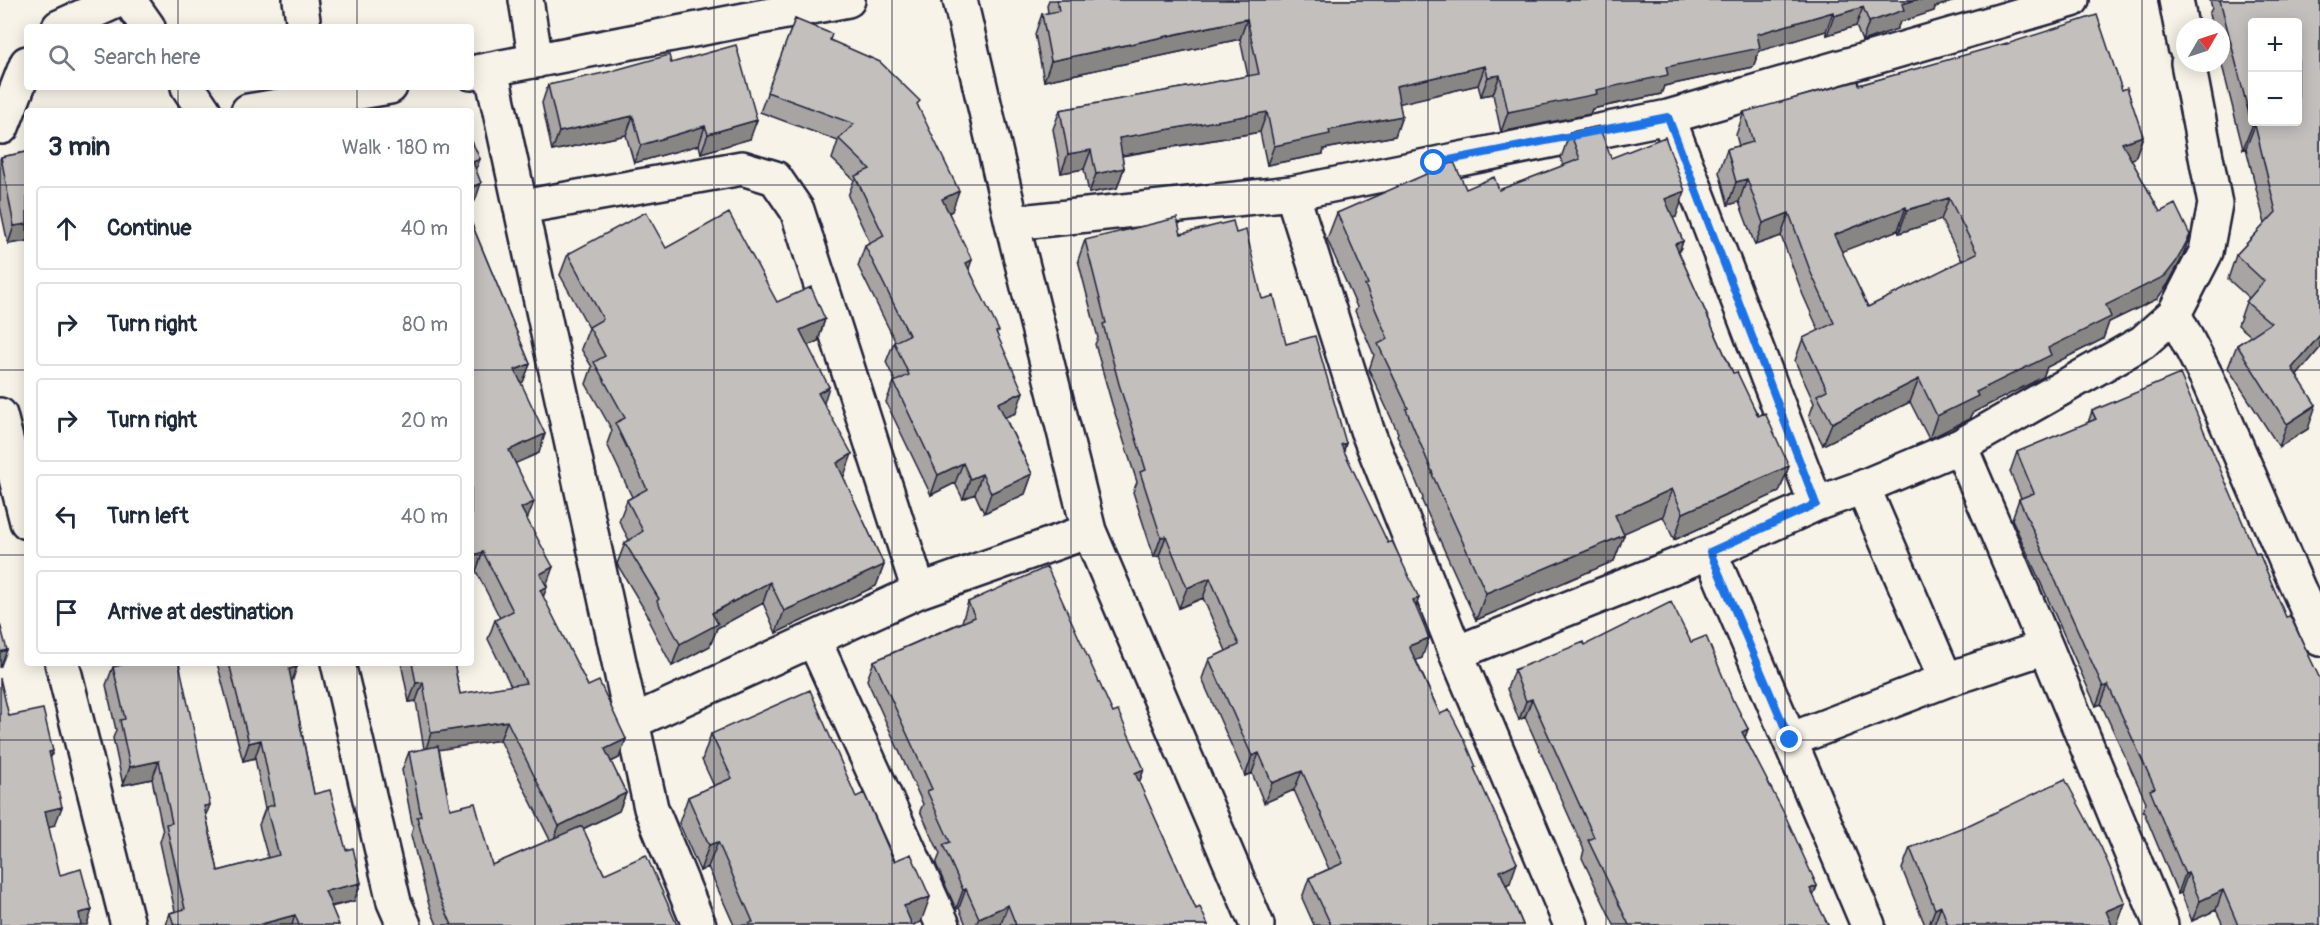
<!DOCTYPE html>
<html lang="en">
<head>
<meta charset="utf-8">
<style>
	body { margin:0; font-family:Pangolin,sans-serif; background:#f2f2f3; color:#1f2937 }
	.controls { position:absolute; right:18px; top:18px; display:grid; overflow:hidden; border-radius:6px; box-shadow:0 3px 15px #0003 }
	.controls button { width:54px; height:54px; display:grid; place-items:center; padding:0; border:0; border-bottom:2px solid #e0e1e3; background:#fff; color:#1f2937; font:30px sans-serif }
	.compass { position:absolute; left:2176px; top:18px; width:54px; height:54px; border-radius:50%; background:#fff; box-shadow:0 3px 15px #0003; rotate:51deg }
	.stop { position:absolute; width:18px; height:18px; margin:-14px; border:4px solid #1a73e8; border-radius:50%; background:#fff }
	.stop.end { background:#1a73e8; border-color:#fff; box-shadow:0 2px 6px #0008 }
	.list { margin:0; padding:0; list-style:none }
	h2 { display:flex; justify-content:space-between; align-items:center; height:78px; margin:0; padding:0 24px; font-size:26px }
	h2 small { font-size:20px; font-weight:400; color:#747a83 }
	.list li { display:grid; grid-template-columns:39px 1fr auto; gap:18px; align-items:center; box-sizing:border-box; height:84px; margin:0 12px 12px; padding:0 12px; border:2px solid #e0e1e3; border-radius:6px }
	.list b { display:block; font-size:22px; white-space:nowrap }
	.list em { font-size:20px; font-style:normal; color:#747a83 }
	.icon { flex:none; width:33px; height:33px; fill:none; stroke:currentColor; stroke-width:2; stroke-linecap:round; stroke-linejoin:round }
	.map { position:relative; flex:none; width:2320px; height:925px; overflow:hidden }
	.search { position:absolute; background:#fff; box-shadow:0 3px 15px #0003; left:24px; top:24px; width:450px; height:66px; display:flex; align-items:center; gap:15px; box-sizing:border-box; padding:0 21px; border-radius:6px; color:#747a83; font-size:22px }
	.panel { position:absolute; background:#fff; box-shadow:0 3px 15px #0003; left:24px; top:108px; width:450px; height:558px; border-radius:6px }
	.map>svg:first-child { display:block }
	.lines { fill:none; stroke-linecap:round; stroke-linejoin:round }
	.minor-casing { stroke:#22223b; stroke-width:38 }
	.minor { stroke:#f7f3e8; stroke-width:33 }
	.wall { fill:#a7a4a3; stroke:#22223b; stroke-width:1.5; fill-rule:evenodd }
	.shaded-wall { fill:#888684; stroke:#22223b; stroke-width:1.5 }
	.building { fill:#c2bfbd; stroke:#22223b; stroke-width:1.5; fill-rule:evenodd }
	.route { stroke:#1a73e8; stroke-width:8 }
	.grid { fill:none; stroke:#22223b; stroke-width:1.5; stroke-opacity:0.55 }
</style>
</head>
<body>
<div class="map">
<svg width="2320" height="925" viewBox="0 0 2320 925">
	<rect width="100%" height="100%" fill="#f7f3e8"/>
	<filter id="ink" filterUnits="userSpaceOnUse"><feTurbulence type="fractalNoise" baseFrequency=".0167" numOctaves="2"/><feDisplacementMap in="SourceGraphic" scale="12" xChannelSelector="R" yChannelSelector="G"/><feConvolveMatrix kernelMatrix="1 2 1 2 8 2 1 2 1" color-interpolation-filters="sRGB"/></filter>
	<g filter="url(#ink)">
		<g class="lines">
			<g class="minor-casing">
				<path id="minor" d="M129,0L148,27
					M300,0L304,27
					M526,0L536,61
					M960,0L1012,223L1089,531L1257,925
					M2176,0L2185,47
					M59,27L119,0
					M491,70L632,722L919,591L1089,531
					M471,73L848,0
					M188,87L204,111
					M248,111L390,87
					M1668,117L1816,504
					M2,127L27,63
					M1292,193L1668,117L2072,0
					M522,207L742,168L775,178L797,210L919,591
					M1012,223L1292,193L1367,430L1456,653L1710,552L1816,504L1863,487L1960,446L2143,342L2174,314L2206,252L2215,204L2188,63
					M2174,314L2207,378L2320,639
					M0,415L27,522
					M1960,446L2046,647L2161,925
					M1863,487L1946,680
					M1710,552L1868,925
					M814,640L943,925
					M1456,653L1571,925
					M62,663L128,925
					M338,663L394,902L404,925
					M632,722L651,808L699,925
					M1790,740L1946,680L2046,647"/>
			</g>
			<use href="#minor" class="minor"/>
		</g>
		<path class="wall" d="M1049,0H1958L1935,7L1934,11L1900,22L1897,29L1862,41L1856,26L1827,35L1826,31L1759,51L1753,67L1664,86L1661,94L1592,109L1590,114L1501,132L1493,94L1481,96L1478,85L1399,103L1402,116L1395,136L1324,149L1323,154L1267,165L1260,132L1122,156L1124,168L1117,188L1089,193L1084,169L1061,173L1053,129L1060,110L1248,76L1240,39L1044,81L1035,34L1042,14L1048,13L1047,5Z
			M2210,0H2320V348L2297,375L2308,429L2279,447L2228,368L2237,345L2251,336L2238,325L2246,302L2249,298L2228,279L2236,255L2265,224L2246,148L2243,149L2221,61V27H2212L2209,14L2212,8Z
			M795,19L830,40L918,106L952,211L949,213L969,269L997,334L1016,413L1005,417L1032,474L1025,494L984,513L975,494L963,499L955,483L931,495L886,402L894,382L895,381L886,362L894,342L895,341L858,266L865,246L870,243L848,196L854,180L832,159L838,141L760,112Z
			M2007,44L2122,90L2143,136L2135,158L2131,159L2160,212L2190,235L2182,258L2168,284L2157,299L2109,322L2103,339L2047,367L2043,377L1972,413L1969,419L1929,439L1910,402L1823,445L1809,417L1814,403L1795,361L1803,338L1819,331L1803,295L1781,236L1755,245L1739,202L1728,205L1719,172L1727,149L1739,146L1736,135L1744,112L1859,85ZM1941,220L1962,261L1868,307L1841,251L1898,230L1899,233Z
			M671,63L750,139L701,153L699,145L634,163L626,135L552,151L542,103L548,85Z
			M1570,132L1611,158L1676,217L1673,218L1683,241L1679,253L1733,373L1789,466L1779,492L1674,540L1663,516L1623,533L1624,535L1614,561L1476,620L1422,501L1423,498L1397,435L1398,433L1369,370L1374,355L1355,311L1357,307L1327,239L1337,213L1466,189L1499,190L1563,166L1561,158Z
			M27,152V241L8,244L0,206V159L1,157Z
			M471,222L530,364L523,382L521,383L539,453L515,463L527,520L547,587L543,597L588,686L626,739L619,758L611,762L626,793L619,811L583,829L604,874L677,925H437L429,905L411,835L413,828L402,770L409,752L424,749L416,701L409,702L401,663H454L460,694L511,686L488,639L495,620L500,618L476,571L471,572ZM500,740L550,840L492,865L450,809L439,749Z
			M1236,233L1262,299L1286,344L1346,443L1344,451L1416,607L1422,658L1416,660L1440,714L1475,770L1510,883L1506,885L1523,925H1314L1302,898L1309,878L1329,869L1294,790L1264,803L1252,773L1245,776L1202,679L1209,659L1226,651L1203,598L1179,608L1159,556L1154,557L1133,492L1137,482L1112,404L1095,344L1098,338L1078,260L1085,240L1181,234Z
			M666,248L777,302L825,319L818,341L808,345L844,476L843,477L884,565L876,586L776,633L763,603L717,628L710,646L672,666L649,622L650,619L617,564L625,543L629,540L619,521L627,500L632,497L607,444L612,430L586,384L592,367L581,349L589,328L560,275L568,254Z
			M2092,411L2320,925H2223L2216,910L2192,921L2181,893L2178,894L2143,810L2146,802L2101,704L2096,706L2012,519L2019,499L2021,498L2010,472L2017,452L2088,423Z
			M968,602L1113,713L1144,769L1139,783L1196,909L1208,925H966L959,908L956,909L936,864L940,854L920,811L923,804L867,680L874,661L962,622Z
			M1691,642L1733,701L1748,729L1745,737L1817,886L1813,896L1828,925H1614L1582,858L1584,850L1525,717L1519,720L1507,689L1514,670L1585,645Z
			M217,663H296L292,682L314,794L346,850L361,883L354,901L331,907L339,925H166L170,913L175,911L160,842L163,832L152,779L123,785L113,738L116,730L106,685L113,667L206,815L218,871L268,858L259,825L265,809L255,758L243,761Z
			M711,734L856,797L921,922L913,925H734L708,867L700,871L679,823L688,797L714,786L702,760Z
			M1910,848L2125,903L2117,925H1925L1902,869Z"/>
		<path class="shaded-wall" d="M1915,0H1958L1935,7L1934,11L1900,22L1897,29L1862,41L1869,22L1902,4Z
			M1863,7L1856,26L1827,35L1834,16Z
			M1833,12L1826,31L1759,51L1753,67L1664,86L1661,94L1592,109L1590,114L1501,132L1508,112L1596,90L1666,67L1757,34Z
			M1247,19L1240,39L1044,81L1051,61Z
			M1485,66L1478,85L1389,106L1396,86Z
			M1500,75L1493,94L1481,96L1488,77Z
			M1267,112L1260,132L1112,157L1119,138Z
			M633,116L626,135L552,151L559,132Z
			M1402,116L1395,136L1324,149L1323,154L1267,165L1274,146L1329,130Z
			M757,120L750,139L701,153L708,134Z
			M2255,125L2246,148L2243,149L2252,126Z
			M705,126L699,145L634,163L641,145Z
			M2143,136L2135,158L2114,165L2122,143Z
			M1091,150L1084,169L1061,173L1068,154Z
			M480,159L473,178V162Z
			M1124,168L1117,188L1089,193L1096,174Z
			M1747,179L1739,202L1728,205L1736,182Z
			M481,183L475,201L471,203V188Z
			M959,191L952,211L935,219L942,199Z
			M1685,191L1676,217L1655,225L1665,199Z
			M1949,198L1941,220L1899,233L1907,210Z
			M1906,207L1898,230L1825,258L1834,235Z
			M1789,213L1781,236L1755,245L1763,223Z
			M27,224V241L8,244L14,226Z
			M2190,235L2182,258L2168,284L2157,299L2109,322L2103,339L2047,367L2043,377L1972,413L1969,419L1929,439L1937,416L2048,348L2106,305Z
			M1683,241L1674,267L1675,244Z
			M972,260L965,280L966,263Z
			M825,319L818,341L793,352L800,330Z
			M2320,335V348L2284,391L2292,368Z
			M530,364L523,382L508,389L515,370Z
			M1919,379L1910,402L1823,445L1832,423Z
			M829,387L822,409L818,393Z
			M1023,392L1016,413L991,423L998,403Z
			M2316,405L2308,429L2279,447L2287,424Z
			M545,434L539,453L503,469L509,450Z
			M1346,443L1339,463L1341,445Z
			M852,454L844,476L829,485L837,463Z
			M963,463L955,483L931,495L938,475Z
			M1789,466L1779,492L1674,540L1683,513Z
			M982,474L975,494L963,499L970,479Z
			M1032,474L1025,494L984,513L991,493Z
			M1672,489L1663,516L1606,541L1615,515Z
			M534,502L527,520L521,508Z
			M1624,535L1614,561L1476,620L1486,593Z
			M1166,536L1159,556L1154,557L1161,537Z
			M483,552L476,571L471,572V556Z
			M884,565L876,586L776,633L784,611Z
			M553,567L546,586L540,574Z
			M1210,578L1203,598L1179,608L1187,588Z
			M770,582L763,603L717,628L710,646L672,666L680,644L712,613Z
			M547,587L540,605V590Z
			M1419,598L1412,617L1413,600Z
			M1429,638L1422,658L1402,666L1409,646Z
			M7,650L0,668V652Z
			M297,667L291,685L289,669Z
			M423,682L416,701L409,702L416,683Z
			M2108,685L2101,704L2096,706L2103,687Z
			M1532,699L1525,717L1519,720L1526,701Z
			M507,721L500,740L425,752L431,733Z
			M1748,729L1741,748L1742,732Z
			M626,739L619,758L598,768L605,749Z
			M261,740L255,758L243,761L249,743Z
			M53,751L47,769L49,752Z
			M1259,753L1252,773L1245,776L1252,756Z
			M159,761L152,779L123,785L130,767Z
			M1144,769L1137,788L1135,773Z
			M1302,771L1294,790L1264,803L1272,783Z
			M626,793L619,811L552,844L559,826Z
			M210,805L203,823L204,806Z
			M62,807L55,825L39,829L45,811Z
			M718,842L708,867L700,871L709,845Z
			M1517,863L1510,883L1493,891L1500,871Z
			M2188,873L2181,893L2178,894L2185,874Z
			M361,883L354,901L318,909L325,891Z
			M1817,886L1810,905V889Z
			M966,889L959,908L956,909L963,890Z
			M2223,890L2216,910L2192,921L2200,901Z
			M930,897L921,922L913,925H898L904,906Z
			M2125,903L2117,925H2101L2106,911Z
			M1008,905L1001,924L976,925L979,918Z
			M1941,906L1934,925H1929L1935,909Z
			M92,910L87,925H74L79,913Z
			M295,915L292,925H258Z"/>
		<path class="building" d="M1057,0H1915L1902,4L1904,10L1869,22L1863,7L1834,16L1833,12L1757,34L1760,48L1666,67L1668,75L1596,90L1597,94L1508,112L1500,75L1488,77L1485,66L1396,86L1402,116L1329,130L1330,134L1274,146L1267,112L1119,138L1124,168L1096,174L1091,150L1068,154L1060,110L1259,74L1247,19L1051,61L1042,14L1059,11Z
			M2220,0H2320V335L2292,368L2316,405L2287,424L2237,345L2271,323L2246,302L2264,281L2236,255L2276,212L2255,125L2252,126ZM2253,22H2298V122H2253Z
			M2097,15L2122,90L2127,88L2143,136L2122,143L2160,212L2175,204L2190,235L2176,262L2165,276L2106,305L2111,317L2048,348L2051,355L1976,392L1978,396L1937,416L1919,379L1832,423L1817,395L1827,390L1803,338L1834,323L1811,273L1789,213L1763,223L1747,179L1736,182L1727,149L1753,142L1744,112L1858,81L1859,85L2007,43V44ZM1949,198L1977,253L1868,307L1834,235L1906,207L1907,210Z
			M795,19L832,34L830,40L880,62L920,101L917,104L959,191L942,199L972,260L966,263L999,331L996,332L1023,392L998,403L1032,474L991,493L982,474L970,479L963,463L938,475L894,382L909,375L894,342L909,335L865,246L884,236L855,176L870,169L839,139L854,124L767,92Z
			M736,45L757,120L708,134L705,126L641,145L633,116L559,132L548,85L608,72L669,55L671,63Z
			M1599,126L1611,158L1665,137L1685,191L1665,199L1683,241L1675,244L1733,373L1737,372L1758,416L1765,413L1789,466L1683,513L1672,489L1615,515L1624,535L1486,593L1432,474H1433L1406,409L1408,408L1378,344L1388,339L1365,285L1368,284L1337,213L1454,162L1466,189L1494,177L1499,190L1580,159L1570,132Z
			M471,139L480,159L473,162L481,183L471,188Z
			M27,152V224L14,226L1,157Z
			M646,212L666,248L729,213L777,302L811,287L825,319L800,330L829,387L818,393L852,454L837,463L884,565L784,611L770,582L712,613L718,624L680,644L657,601L659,599L625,543L643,531L627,500L647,489L615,423L625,418L594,362L605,356L589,327L603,319L568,254Z
			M1177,218L1181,234L1233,221L1236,233L1246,230L1262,299L1274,296L1286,344L1315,336L1346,443L1341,445L1388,543L1392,541L1419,598L1413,600L1429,638L1409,646L1440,714L1449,710L1465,741L1476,767L1474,768L1517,863L1500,871L1523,925H1331L1309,878L1343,863L1302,771L1272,783L1259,753L1252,756L1209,659L1239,645L1210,578L1187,588L1166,536L1161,537L1140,472L1146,470L1119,384L1103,324L1106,323L1085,240Z
			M471,222L530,364L515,370L545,434L509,450L534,502L521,508L553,567L540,574L547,587L540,590L588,686L599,681L626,739L605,749L626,793L559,826L507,721L431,733L423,682L416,683L412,663H454L460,694L526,683L495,620L513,611L483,552L471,556Z
			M2180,374L2256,554L2259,553L2286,617L2290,616L2320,679V925H2238L2223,890L2200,901L2188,873L2185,874L2161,817L2150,790L2155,788L2108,685L2103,687L2019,499L2034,493L2017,452L2096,419L2092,411Z
			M1047,567L1113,713L1118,711L1144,769L1135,773L1196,909L1200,907L1208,925H1016L1008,905L979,918L966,889L963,890L943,845L950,842L927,791L932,789L874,661L975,617L968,602Z
			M1671,602L1691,642L1706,636L1733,701H1734L1748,729L1742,732L1785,815L1817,886L1810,889L1828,925H1629L1588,840L1594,837L1532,699L1526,701L1514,670L1584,642L1585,645Z
			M0,624L7,650L0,652Z
			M129,663H179L210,805L204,806L218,871L279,855L266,807L274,805L261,740L249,743L229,663H296L297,667L289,669L314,794L330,790L346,850L353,848L361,883L325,891L339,925H299L295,915L258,925H174L170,913L185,909L166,824L172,823L159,761L130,767L120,720L125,719L113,667Z
			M0,678L9,716L43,709L53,751L49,752L62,807L45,811L60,875L81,869L92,910L79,913L81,925H0Z
			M810,690L856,797L864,793L894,861L911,854L930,897L904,906L912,925H750L749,923L753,922L718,842L709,845L688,797L732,778L711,734Z
			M438,746L450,809L475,803L492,865L582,826L604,874L646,855L677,925H452L435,887L417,817L421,816L409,752Z
			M2065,779L2101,847L2125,903L2106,911L2112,925H1948L1941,906L1935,909L1910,848L1971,824Z"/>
	</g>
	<g class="lines" filter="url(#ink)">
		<path class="route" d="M1434,163L1668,117L1816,504L1710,552L1790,740"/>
	</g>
	<path class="grid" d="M178,0V27M357,0V27M535,0V925M714,0V925M892,0V925M1071,0V925M1249,0V925M1428,0V925M1606,0V925M1785,0V925M1963,0V925M2142,0V925M178,87V111M357,87V111M0,185H27M471,185H2320M0,370H27M471,370H2320M0,555H27M471,555H2320M178,663V925M357,663V925M0,740H2320"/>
</svg>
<div class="controls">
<button>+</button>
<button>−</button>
</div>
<svg class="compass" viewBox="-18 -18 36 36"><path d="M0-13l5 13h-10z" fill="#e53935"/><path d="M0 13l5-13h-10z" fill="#747a83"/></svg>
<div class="stop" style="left:1434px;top:163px"></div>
<div class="stop end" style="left:1790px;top:740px"></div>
<div class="search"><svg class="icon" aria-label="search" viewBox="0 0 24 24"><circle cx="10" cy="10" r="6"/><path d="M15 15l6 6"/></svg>Search here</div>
<section class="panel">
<h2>3 min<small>Walk · 180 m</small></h2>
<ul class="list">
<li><svg class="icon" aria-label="ahead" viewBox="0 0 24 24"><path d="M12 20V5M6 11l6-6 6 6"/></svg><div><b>Continue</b></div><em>40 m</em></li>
<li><svg class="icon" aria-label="right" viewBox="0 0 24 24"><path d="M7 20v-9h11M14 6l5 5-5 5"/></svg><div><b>Turn right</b></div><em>80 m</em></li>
<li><svg class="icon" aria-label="right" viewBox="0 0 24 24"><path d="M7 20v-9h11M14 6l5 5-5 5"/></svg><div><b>Turn right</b></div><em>20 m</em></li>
<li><svg class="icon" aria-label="left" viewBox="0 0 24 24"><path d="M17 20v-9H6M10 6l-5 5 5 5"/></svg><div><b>Turn left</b></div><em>40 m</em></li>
<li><svg class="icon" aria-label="arrive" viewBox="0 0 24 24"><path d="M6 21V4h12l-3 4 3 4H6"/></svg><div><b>Arrive at destination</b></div></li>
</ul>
</section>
</div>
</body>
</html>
